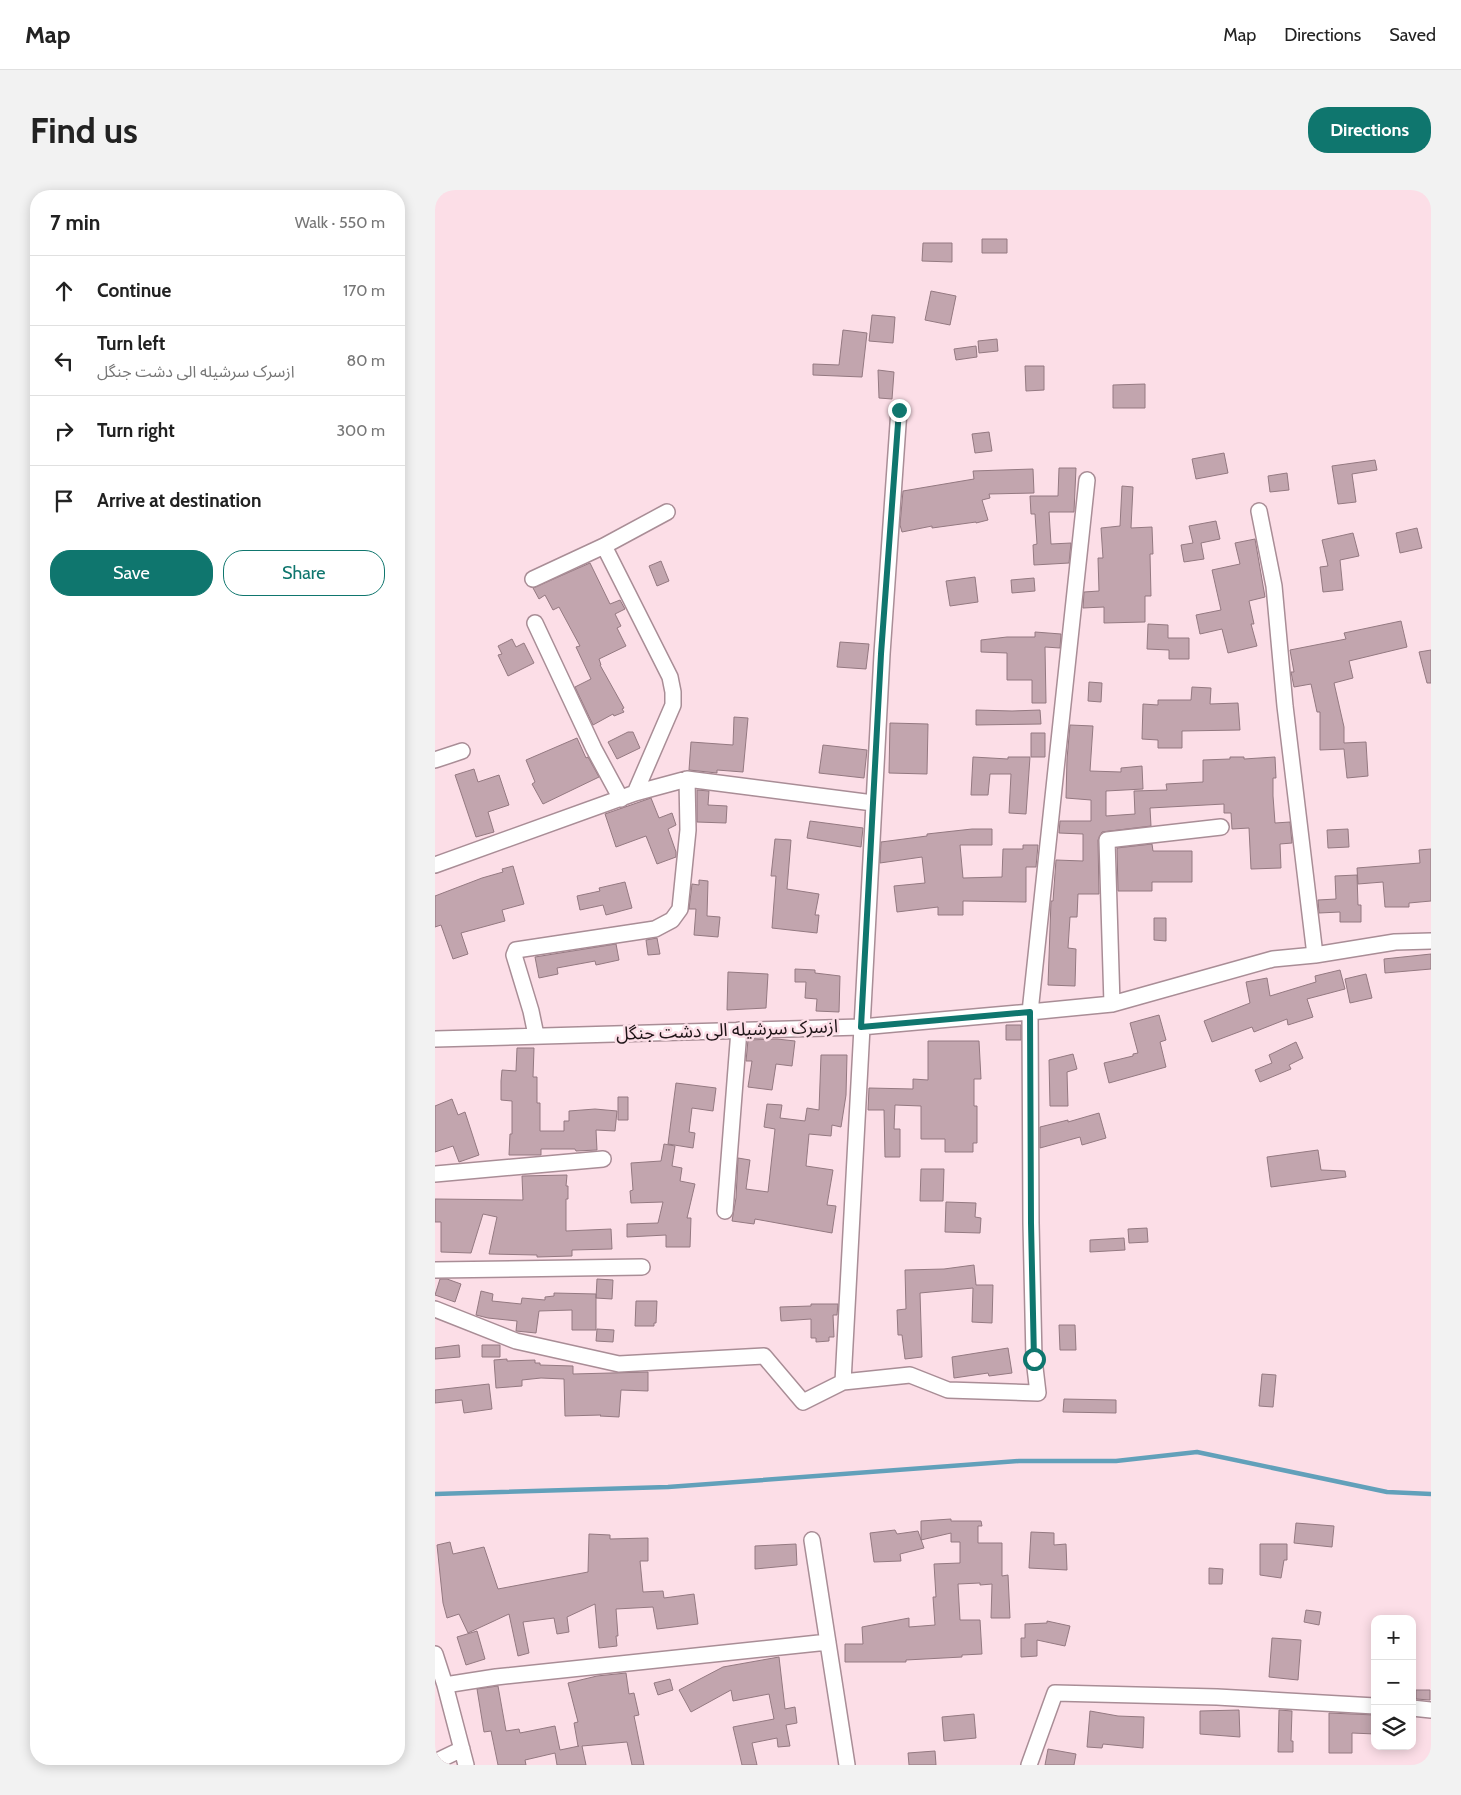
<!DOCTYPE html>
<html lang="en">
<head>
<meta charset="utf-8">
<style>
	body { margin:0; font-family:Cabin,"Noto Sans Arabic",sans-serif; background:#f2f2f2; color:#222 }
	.controls { position:absolute; right:15px; bottom:15px; display:grid; overflow:hidden; border-radius:10px; box-shadow:0 2px 12px #0003 }
	.controls button { width:45px; height:45px; display:grid; place-items:center; padding:0; border:0; border-bottom:1px solid #e0e0e0; background:#fff; color:#222; font:25px sans-serif }
	.stop { position:absolute; width:15px; height:15px; margin:-11px; border:4px solid #0f766e; border-radius:50%; background:#fff }
	.stop.end { background:#0f766e; border-color:#fff; box-shadow:0 1px 5px #0008 }
	.list { margin:0; padding:0; list-style:none }
	h2 { display:flex; justify-content:space-between; align-items:center; height:65px; margin:0; padding:0 20px; font-size:21px }
	h2 small { font-size:16px; font-weight:400; color:#767676 }
	.list li { display:grid; grid-template-columns:32px 1fr auto; gap:15px; align-items:center; box-sizing:border-box; height:70px; padding:0 20px; border-top:1px solid #e0e0e0 }
	.list b { display:block; font-size:19px; white-space:nowrap }
	.list p { margin:0; font-size:16px; white-space:nowrap; color:#767676 }
	.list em { font-size:16px; font-style:normal; color:#767676 }
	.actions { display:flex; gap:10px; padding:15px 20px }
	.actions a { flex:1; padding:11px 0; border:1px solid #0f766e; border-radius:20px; text-align:center; font-size:18px; color:#0f766e }
	.actions .main { background:#0f766e; color:#fff }
	.icon { flex:none; width:28px; height:28px; fill:none; stroke:currentColor; stroke-width:2; stroke-linecap:round; stroke-linejoin:round }
	.map { position:relative; flex:none; width:996px; height:1575px; overflow:hidden; border-radius:20px }
	header { display:flex; align-items:center; gap:30px; box-sizing:border-box; height:70px; padding:0 25px; background:#fff; border-bottom:1px solid #e0e0e0 }
	header strong { font-size:24px }
	nav { display:flex; gap:28px; margin-inline-start:auto; font-size:18px }
	.intro { display:flex; align-items:center; justify-content:space-between; box-sizing:border-box; height:120px; padding:0 30px }
	h1 { margin:0; font-size:35px }
	.button { padding:12px 22px; border-radius:20px; background:#0f766e; color:#fff; font-size:18px; font-weight:700 }
	main { display:flex; gap:30px; padding:0 30px }
	aside { flex:1; background:#fff; border-radius:20px; box-shadow:0 2px 12px #0003 }
	.map>svg:first-child { display:block }
	.lines { fill:none; stroke-linecap:round; stroke-linejoin:round }
	.stream { stroke:#62a0ba; stroke-width:4.5 }
	.building { fill:#c2a5ae; stroke:#947981 }
	.minor-casing { stroke:#a98d96; stroke-width:18 }
	.minor { stroke:#fff; stroke-width:15 }
	.route { stroke:#0f766e; stroke-width:6 }
	.labels { text-anchor:middle; stroke-width:5; stroke-linejoin:round; paint-order:stroke }
	.street-label { font-size:18px; fill:#1f1518; stroke:#fcdee7 }
</style>
</head>
<body>
<header>
<strong>Map</strong>
<nav><a>Map</a><a>Directions</a><a>Saved</a></nav>
</header>
<div class="intro"><h1>Find us</h1><a class="button">Directions</a></div>
<main>
<aside>
<h2>7 min<small>Walk · 550 m</small></h2>
<ul class="list">
<li><svg class="icon" aria-label="ahead" viewBox="0 0 24 24"><path d="M12 20V5M6 11l6-6 6 6"/></svg><div><b>Continue</b></div><em>170 m</em></li>
<li><svg class="icon" aria-label="left" viewBox="0 0 24 24"><path d="M17 20v-9H6M10 6l-5 5 5 5"/></svg><div><b>Turn left</b><p>ازسرک سرشیله الی دشت جنگل</p></div><em>80 m</em></li>
<li><svg class="icon" aria-label="right" viewBox="0 0 24 24"><path d="M7 20v-9h11M14 6l5 5-5 5"/></svg><div><b>Turn right</b></div><em>300 m</em></li>
<li><svg class="icon" aria-label="arrive" viewBox="0 0 24 24"><path d="M6 21V4h12l-3 4 3 4H6"/></svg><div><b>Arrive at destination</b></div></li>
</ul>
<div class="actions"><a class="main">Save</a><a>Share</a></div>
</aside>
<div class="map">
<svg width="996" height="1575" viewBox="0 0 996 1575">
	<rect width="100%" height="100%" fill="#fcdee7"/>
	<g class="lines">
		<path class="stream" d="M0,1304L233,1297L584,1271H681L762,1262L952,1302L996,1304"/>
	</g>
	<path class="building" d="M547,49H572V63H547Z
		M488,53H517V72L487,71Z
		M496,101L521,106L515,135L490,130Z
		M437,125L460,127L458,153L434,151Z
		M408,140L432,143L427,187L378,185V174L404,175Z
		M562,149L563,161L544,163L543,151Z
		M541,156L542,167L521,170L519,159Z
		M590,176H609V200L591,201Z
		M443,180L459,182L457,209L444,208Z
		M710,194V218H678V195Z
		M554,242L557,261L540,263L537,244Z
		M789,263L793,283L761,289L757,269Z
		M940,270L942,280L917,284L921,312L903,314L897,276Z
		M624,278H641L639,322H614L616,354L636,353L634,373L599,375L598,355L602,354L600,324H596L595,306H623Z
		M598,279L599,303L554,304L555,308L547,310L553,330L541,333V332L497,338V336L467,342L465,335L468,301L539,289L538,281Z
		M852,283L854,300L835,302L833,286Z
		M687,296L698,297L696,338L717,337L718,364H715L716,406H710V432L669,433V417L648,418L649,402L664,401L663,368H668L666,338L685,336Z
		M781,331L785,349L766,353L769,369L749,372L746,355L758,353L754,336Z
		M982,338L987,358L965,363L961,343Z
		M918,343L924,366L905,370L908,400L888,402L885,377L893,376L887,350Z
		M820,349L830,407L814,411L819,434H816L822,456L793,463L787,439L765,444L761,425L786,420L777,380L805,374L800,353Z
		M226,371L234,391L222,396L214,376Z
		M155,373L175,414L185,410L190,419L180,424L186,436L182,438L191,456L164,469L166,475H165L189,518L187,519L189,522L179,526L178,524L158,535L140,497L156,489L141,457L145,456L124,417L118,420L110,405L104,409L98,398Z
		M540,387L543,412L515,416L511,391Z
		M599,388L600,401L577,403L576,390Z
		M966,431L972,457L914,471L918,488L899,493L909,537V553L931,552L933,586L912,588L909,559L885,560V522H882L876,494L859,497L856,482H859L855,460L911,449L909,443Z
		M713,434L733,435V448H754V469H734V460L712,459Z
		M600,442L626,444L625,458L610,457L611,513H597V490H572V463L546,462V450L572,447H600Z
		M77,449L81,457L89,453L99,473L73,486L63,465L67,464L63,456Z
		M405,452L434,454L431,479L402,477Z
		M996,460V493H992L984,462Z
		M654,492L667,493L666,512L653,511Z
		M757,497L776,498L775,514L803,513L805,540L747,541V558H723V550L707,549L708,514L723,515V510H756Z
		M541,520L577,521L605,520L606,534L541,535Z
		M299,527L313,528L308,582L282,580V583L254,580L256,552L298,555Z
		M455,533L493,534L492,584L454,583Z
		M635,535L658,536L655,581L686,582V578L707,576L708,599L671,601V626L700,624L699,601L732,600L731,594L768,592V570L795,569V567H809V569L840,567L841,588H838V606L840,633L855,632L857,653L845,654L846,678L816,679L814,638L797,639L796,623H789V614L715,618L716,636L667,642L663,650L664,704H643L642,727H635L633,758L641,759L640,796L613,795L616,711H618L621,670L648,671V644L624,643L625,631H656V610L631,608L632,569Z
		M193,542H198L205,558L182,569L173,552Z
		M596,543H610V567H596Z
		M142,548L151,568L153,567L164,587L108,614L97,594L100,592L91,570Z
		M388,555L432,560L429,588L384,583Z
		M538,567L573,569V567H595L591,624L574,623L576,584H555L553,605H536Z
		M39,579L43,592L64,585L74,615L53,622L59,642L41,647L20,585Z
		M262,600L274,601L273,615L292,616L291,633L262,632Z
		M216,608L224,628L237,623L241,635L233,639L241,662V667L222,674L211,646L181,657L170,624Z
		M375,631L428,638L426,657L372,648Z
		M537,639H557V655H525L528,688L567,687L568,659H588V655H603L601,677H591V712L528,711V725H503V717L462,722L459,696L490,693L487,667L445,673L446,652L492,646V644Z
		M913,639L914,657L893,658L892,640Z
		M340,649L356,650L352,699L384,704L380,725H384L382,743L337,738L341,686H336Z
		M717,654L718,661H757V692H717V701H683L682,658Z
		M996,659V711L974,713V717H950L948,692L923,694L922,678L985,673L984,660Z
		M78,676L89,714L67,720L70,731L26,743L33,764L18,769L6,735L0,737V706L47,688L68,682L67,679Z
		M922,685L923,715H926V732H905V722L884,723L883,710L901,709L900,686Z
		M264,690L273,691L272,726L285,727L283,747L259,745L261,719H254L257,694L264,695Z
		M190,692L197,718L171,725L168,715L145,720L142,706L165,701L164,698Z
		M719,728H731V751L719,750Z
		M222,748L225,764L213,765L211,750Z
		M181,754L184,770L161,775L160,771L122,778L123,784L104,788L100,767Z
		M996,764V779L950,783L949,769Z
		M360,779L380,780V783L405,786L404,822L381,821L382,809L370,808L371,792H360Z
		M905,780L910,799L872,809L878,827L853,835L852,829L819,842L817,837L777,852L769,831L815,813L811,792L832,788L835,806L881,792L880,786Z
		M293,782L333,784L331,818L292,820Z
		M931,784L937,808L915,813L910,789Z
		M724,825L731,850L725,852L731,877L674,893L669,873L698,866V864L703,863L695,833Z
		M571,835H586V850H571Z
		M342,849L360,851L357,876L341,874L337,900L313,897L317,871H311L313,850Z
		M493,851H544L546,889H539V916H542V953H538V962H510V949H486V916L460,915L459,939H465V967H450L449,920H433L434,898L478,899V889L493,890Z
		M861,852L868,868L854,875L856,879L825,892L820,880L837,873L834,865Z
		M82,858H99L98,887H102V913H105V941H129V931H134V921L160,919L182,921L180,941L161,940L162,960L141,961L140,959H106V965H74L75,944H77V911L66,910V891L67,880L81,881Z
		M638,864L642,879L632,882L633,916H615L614,870Z
		M386,865H412L411,905L406,937L397,935L396,946L374,944L371,976L398,980L392,1015L401,1016L397,1043L320,1029L319,1034L297,1031L301,1008L303,968L315,970L311,999L333,1002L340,939L329,937L332,914L347,915L345,928L370,931L372,918L384,920Z
		M241,893L281,898L278,921L257,918L254,942L260,943L258,958L233,954Z
		M183,907H193V930H183Z
		M17,909L23,925L30,922L44,965L24,972L18,956L0,962V916Z
		M664,923L671,948L647,955L645,947L605,958V937L633,930V932Z
		M229,954L240,956L237,976L247,978L245,991L260,994L252,1028H256L255,1057H231V1045L192,1047V1034L223,1033L228,1012L196,1013L195,1001L198,1000L196,973L226,971Z
		M883,960L886,980L910,981L911,987L836,997L832,967Z
		M486,979H509L508,1011H485Z
		M132,985L131,996H133V1009H131V1041L176,1039L177,1059L137,1060V1066L102,1067V1065L54,1064L62,1027L48,1024L36,1063L6,1062V1032H0V1009L88,1010L87,986Z
		M511,1012L541,1013L540,1027L546,1028L545,1043L510,1042Z
		M712,1038L713,1052L694,1053L693,1039Z
		M689,1048L690,1060L655,1062V1050Z
		M539,1075L541,1095H558L557,1133L537,1132L538,1098L485,1103L487,1167L470,1169L467,1145H463L462,1120L471,1119L470,1080L509,1079Z
		M5,1089H12L26,1094L20,1112L0,1105Z
		M162,1089L178,1090L177,1109L161,1108Z
		M46,1101L58,1104L57,1111L86,1114L87,1108L110,1110V1107L119,1106V1103L161,1104V1140H137V1120L104,1121L101,1143L81,1141L82,1131L53,1128L41,1125Z
		M201,1111H222L221,1133H219V1136H200Z
		M376,1114H403L402,1125H398L399,1147H394V1151L381,1152V1148H376V1129L346,1131L345,1117L376,1116Z
		M624,1135H640L641,1160H625Z
		M162,1139L179,1140L178,1152L161,1151Z
		M24,1155L25,1167L0,1169V1158Z
		M47,1155H65V1167H47Z
		M573,1158L577,1183L554,1186L553,1183L519,1188L517,1167Z
		M72,1169V1171L100,1170V1173H105V1175L138,1176V1184L213,1182V1201L186,1200L184,1227L165,1226L166,1225L130,1226L129,1189L106,1188L87,1190V1196L61,1198L59,1170Z
		M827,1184L841,1185L838,1217L824,1216Z
		M54,1194L57,1219L29,1223L27,1210L0,1213V1200Z
		M629,1209L681,1210V1223L628,1222Z
		M516,1329V1331H546L547,1336H543V1353H567V1386L573,1385L575,1428H556L557,1394L545,1395V1393L523,1394L525,1430H545L547,1464L527,1465V1467L471,1470V1472H410V1454H428L427,1437L474,1428V1437L500,1435L498,1407H501L499,1374L525,1373V1352H516V1343L486,1350V1331Z
		M861,1333L899,1336L897,1357L859,1353Z
		M460,1340L462,1344L483,1341L489,1358L465,1364L466,1371L439,1372L435,1343Z
		M596,1342L619,1343V1355L631,1354L632,1380L594,1378Z
		M154,1344L175,1345V1349L213,1348V1371H205L208,1402L228,1401L229,1408L259,1404L263,1434L222,1439L218,1417L181,1419L183,1446H181L182,1456L164,1458L160,1414L132,1427L134,1442L122,1444L119,1428L88,1432L94,1463L83,1466L74,1424L33,1443L24,1424L12,1428L8,1413L2,1355L15,1352L18,1364L49,1357L63,1399L153,1382Z
		M361,1354L362,1375L320,1379V1356Z
		M825,1354H852V1370H849L846,1388L825,1385Z
		M774,1378L788,1379L787,1394H774Z
		M871,1420L886,1422L884,1435L869,1432Z
		M612,1431L635,1436L630,1456L602,1450V1466L586,1467V1448H590V1434L612,1433Z
		M42,1441L50,1469L31,1475L22,1447Z
		M837,1448L866,1450L863,1490L834,1487Z
		M344,1467L350,1519L360,1517L362,1533L351,1535L355,1556L343,1557L342,1548L317,1553L322,1575H307L298,1537L339,1529L334,1504L298,1511L296,1500L256,1522L244,1500L288,1477Z
		M191,1483L194,1504L199,1503L204,1525L199,1526L209,1575H197L192,1552L147,1556L151,1575H122L120,1563L90,1570L91,1575H63L56,1541L49,1542L42,1499L63,1496L71,1541L84,1539L85,1543L120,1536L125,1560L144,1556H143L139,1533L143,1532L133,1493L162,1486Z
		M235,1489L238,1500L223,1505L219,1493Z
		M981,1500H995V1510L981,1509Z
		M804,1520L805,1547L765,1544V1521Z
		M844,1520L857,1521L856,1551H858V1562H843Z
		M655,1521L683,1526L709,1527L708,1558L668,1554L667,1558L652,1557Z
		M894,1523L940,1525V1544L917,1543V1563H894Z
		M539,1524L541,1548L509,1551L507,1527Z
		M613,1559L641,1564L639,1575H610Z
		M500,1561L501,1575H474L473,1563Z"/>
	<g class="lines">
		<g class="minor-casing">
			<path id="minor" d="M824,321L839,396L850,516L880,765
				M169,356L235,487L238,502V515L200,603
				M98,389L169,356L232,322
				M100,433L159,559L186,609
				M0,570L27,561
				M0,675L200,603L252,589L438,613
				M677,814L672,650L786,637
				M101,845L96,821L79,765L81,760L220,739L237,730L245,719L253,640L252,589
				M0,849L426,837L595,822L677,814L838,769L880,765L960,752L996,751
				M0,984L168,969
				M290,1021L304,840
				M0,1080L207,1077
				M0,1119L81,1151L184,1174L329,1166L368,1212L408,1192L475,1185L513,1200L603,1203L599,1169L596,1033L595,822L652,290
				M408,1192L447,464L464,220
				M377,1350L412,1575
				M0,1464L10,1495L31,1575
				M10,1495L61,1487L393,1452
				M977,1518L996,1520
				M0,1572L27,1559
				M594,1575L620,1503L782,1507L940,1516"/>
		</g>
		<use href="#minor" class="minor"/>
	</g>
	<g class="lines">
		<path class="route" d="M464,220L446,464L426,837L595,822L596,1033L599,1169"/>
	</g>
	<g class="labels">
		<g class="street-label">
			<text transform="translate(292 840) rotate(-2)" y="6">ازسرک سرشیله الی دشت جنگل</text>
		</g>
	</g>
</svg>
<div class="controls">
<button>+</button>
<button>−</button>
<button><svg class="icon" aria-label="layers" viewBox="0 0 24 24"><path d="M12 4l9 5-9 5-9-5zM3 14l9 5 9-5"/></svg></button>
</div>
<div class="stop" style="left:599px;top:1169px"></div>
<div class="stop end" style="left:464px;top:220px"></div>
</div>
</main>
</body>
</html>
